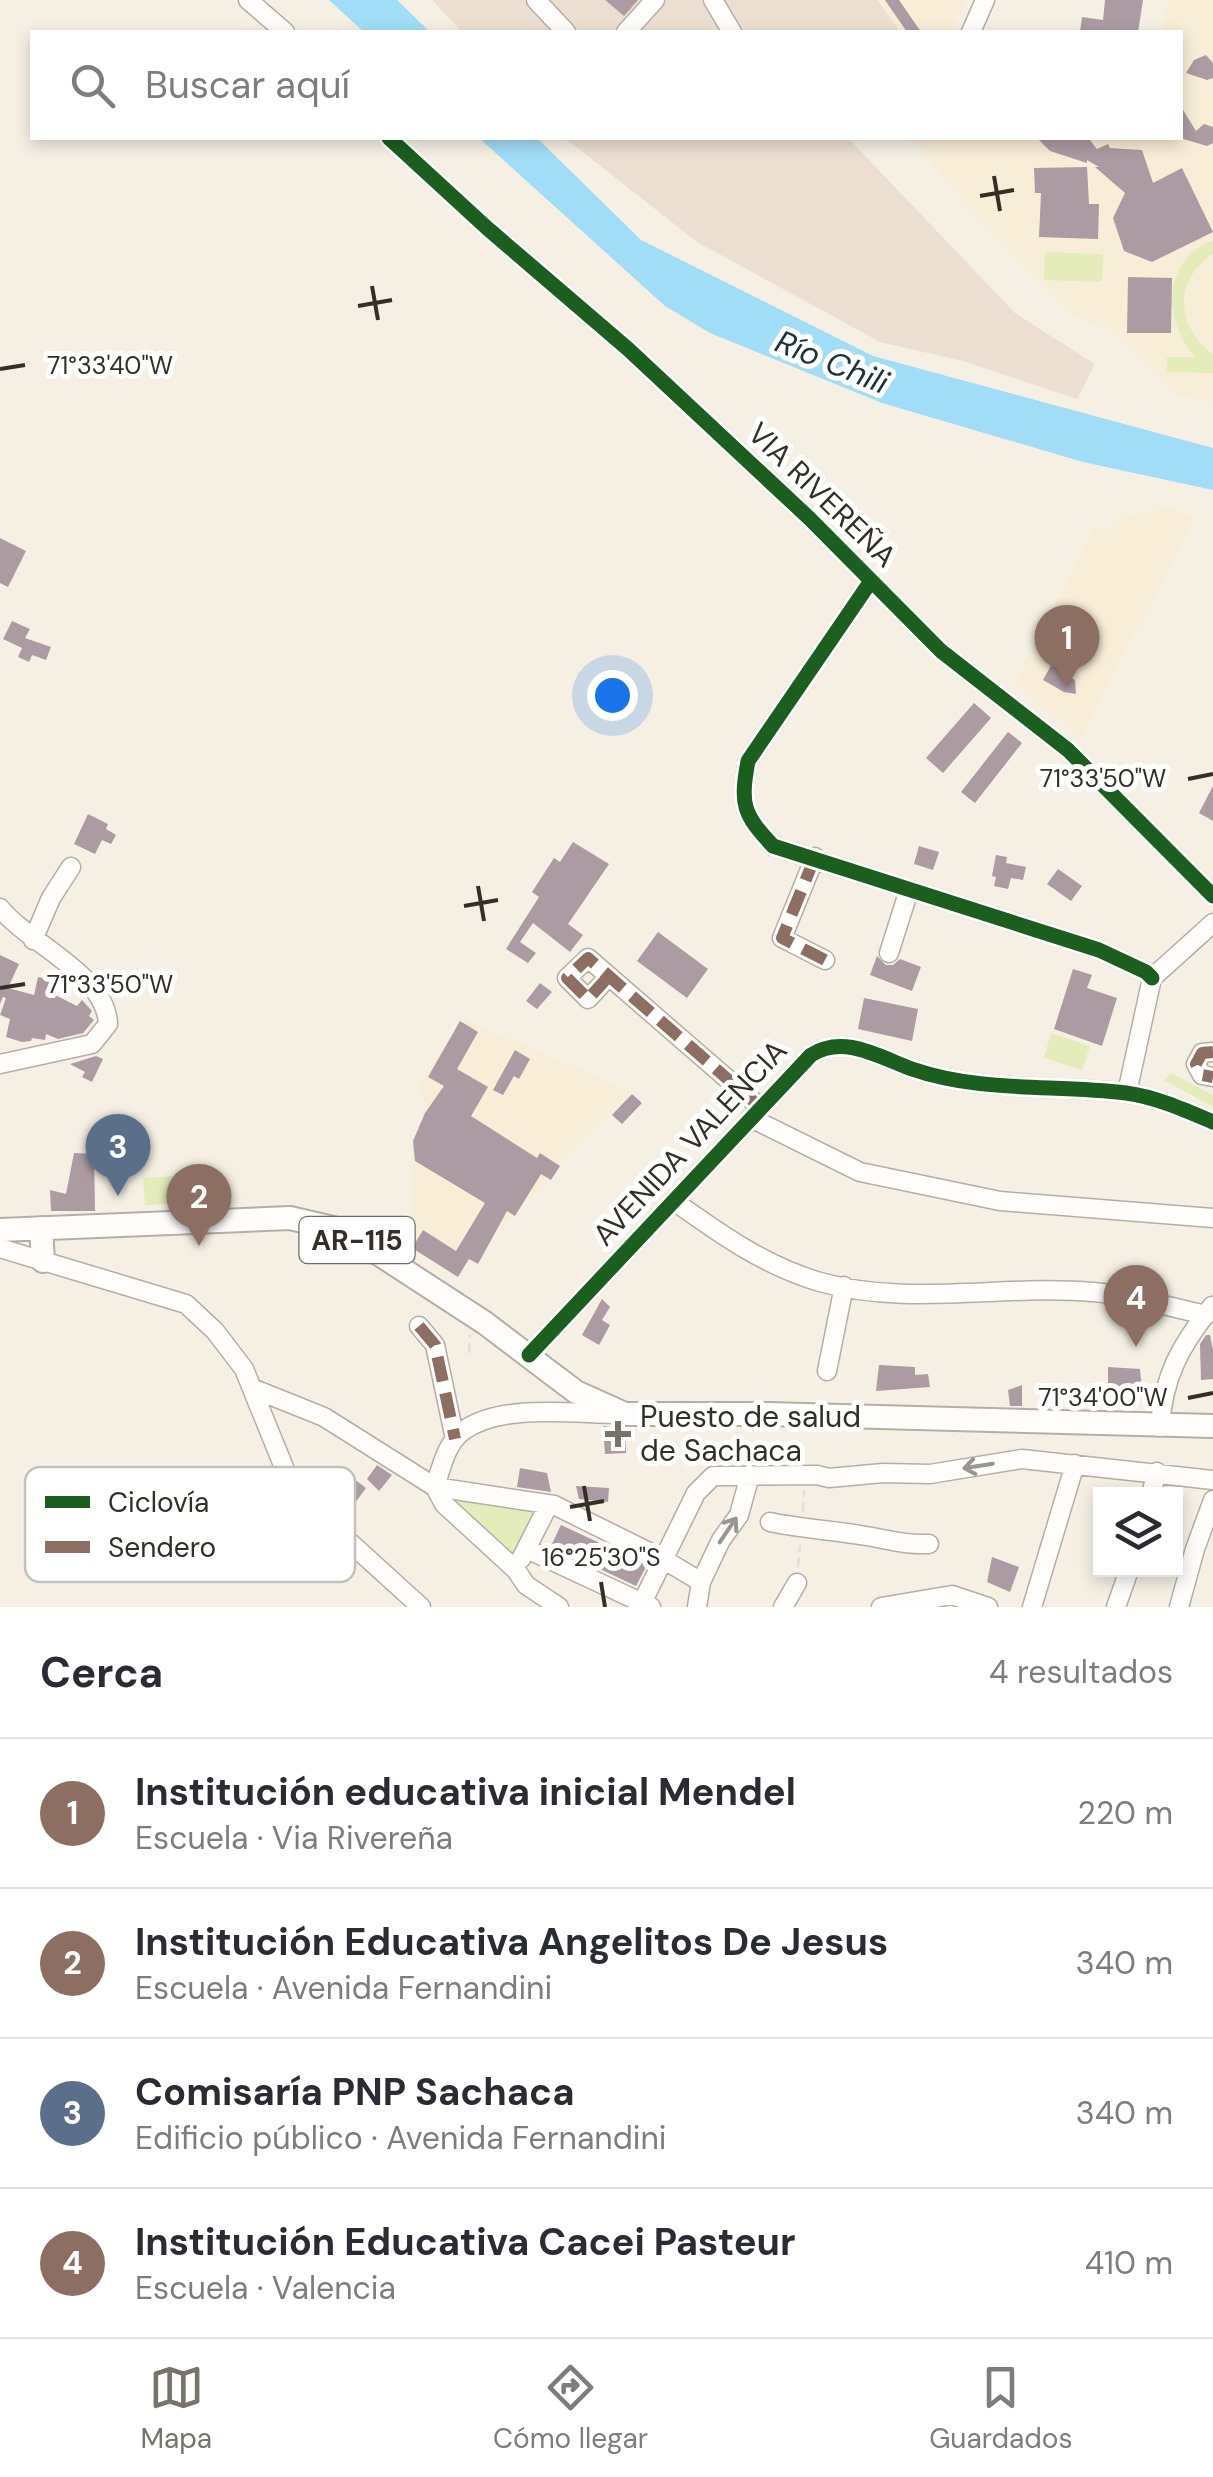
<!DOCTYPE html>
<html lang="es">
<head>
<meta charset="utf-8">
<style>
	body { margin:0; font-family:"DM Sans",sans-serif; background:#f2f2f3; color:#2b2b33 }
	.controls { position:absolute; right:30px; bottom:30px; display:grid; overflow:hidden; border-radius:0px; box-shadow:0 5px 15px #0003 }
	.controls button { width:90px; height:90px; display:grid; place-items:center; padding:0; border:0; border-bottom:2px solid #e1e1e2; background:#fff; color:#2b2b33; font:50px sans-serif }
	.you { position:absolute; left:612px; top:695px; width:35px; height:35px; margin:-25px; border:8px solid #fff; border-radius:50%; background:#1a73e8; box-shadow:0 0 0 15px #1a73e833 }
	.badge { display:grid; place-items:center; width:65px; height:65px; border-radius:50%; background:#777368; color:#fff; font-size:32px; font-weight:700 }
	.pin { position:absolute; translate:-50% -82px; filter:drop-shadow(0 2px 5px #0008) }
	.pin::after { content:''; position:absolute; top:52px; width:35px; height:30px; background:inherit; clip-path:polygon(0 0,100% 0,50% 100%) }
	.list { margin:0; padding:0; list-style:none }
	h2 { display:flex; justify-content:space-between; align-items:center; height:130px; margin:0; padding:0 40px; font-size:42px }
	h2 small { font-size:32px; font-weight:400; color:#7c7c81 }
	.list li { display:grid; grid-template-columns:65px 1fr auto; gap:30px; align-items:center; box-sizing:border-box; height:150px; padding:0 40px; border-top:2px solid #e1e1e2 }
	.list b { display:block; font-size:38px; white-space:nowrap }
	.list p { margin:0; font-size:32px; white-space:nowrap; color:#7c7c81 }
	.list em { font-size:32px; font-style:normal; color:#7c7c81 }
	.icon { flex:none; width:55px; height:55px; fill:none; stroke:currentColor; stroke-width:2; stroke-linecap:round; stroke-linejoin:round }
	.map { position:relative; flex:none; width:1213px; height:1607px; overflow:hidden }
	.search { position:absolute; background:#fff; box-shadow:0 5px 15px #0003; left:30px; right:30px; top:30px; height:110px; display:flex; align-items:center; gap:25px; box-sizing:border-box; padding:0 35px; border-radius:0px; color:#7c7c81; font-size:38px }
	.sheet { height:730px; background:#fff }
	nav { display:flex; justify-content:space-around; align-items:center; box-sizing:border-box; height:140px; border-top:2px solid #e1e1e2; background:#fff; font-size:28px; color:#7c7c81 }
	nav a { display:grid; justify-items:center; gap:5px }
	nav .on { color:#777368 }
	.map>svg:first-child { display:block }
	.industrial { fill:#ecdfd2 }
	.built { fill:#f8edd7 }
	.green { fill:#e4ecbc }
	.water { fill:#a1ddf6 }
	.building { fill:#ac9ba3 }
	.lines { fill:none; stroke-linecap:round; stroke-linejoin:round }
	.minor-casing { stroke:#b3afa5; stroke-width:21 }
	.major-casing { stroke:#b3afa5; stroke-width:26 }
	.path { stroke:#e1dfdc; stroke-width:2.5; stroke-dasharray:10 5; stroke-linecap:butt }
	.minor { stroke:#fefdfb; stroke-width:18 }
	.major { stroke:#fefdfb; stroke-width:22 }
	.quiet { stroke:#8d6e63; stroke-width:12; stroke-dasharray:25 12; stroke-linecap:butt }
	.cycleway-casing { stroke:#fff; stroke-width:21 }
	.cycleway { stroke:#1b5e20; stroke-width:15 }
	.oneway { stroke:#989690 }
	.ticks { fill:none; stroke:#332f26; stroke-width:4 }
	.poi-dot { fill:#777368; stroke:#fff; stroke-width:4 }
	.labels { text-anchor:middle; stroke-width:10; stroke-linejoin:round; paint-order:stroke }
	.shield { fill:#fff; stroke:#706d67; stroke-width:2.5 }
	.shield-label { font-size:28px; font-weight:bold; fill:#332f26 }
	.street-label { font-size:30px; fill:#332f26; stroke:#fff }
	.poi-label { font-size:30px; fill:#332f26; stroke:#fff; text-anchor:start }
	.water-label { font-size:32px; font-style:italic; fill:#1c313a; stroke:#fff }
	.key { fill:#fff; stroke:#c2c1be; stroke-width:2.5 }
	.key-label { font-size:28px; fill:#332f26 }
	.ticks-label { font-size:25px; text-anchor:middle; fill:#332f26; stroke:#fff; stroke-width:10; stroke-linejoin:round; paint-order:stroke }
</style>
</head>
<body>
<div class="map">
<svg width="1213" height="1607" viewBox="0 0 1213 1607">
	<rect width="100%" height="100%" fill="#f6f0e4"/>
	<path class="industrial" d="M432,0H878L900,32H462Z
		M565,138H848L1015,313L1095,364L1077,399L963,361L880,342L697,242Z"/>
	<path class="built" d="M878,0H966L951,32H900Z
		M1167,0H1213V403L1179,395L1137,352L1111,330L1075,316L1041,285L958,195L912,138H1180V32H1162Z
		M1170,507L1195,518L1081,737L1015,684L1095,525L1109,531L1116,519Z
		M464,1019L630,1091L459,1273L412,1243L413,1141L425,1113L419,1084Z"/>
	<path class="green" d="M1213,240V254C1173,279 1176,328 1213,354V373L1167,372V357H1195C1163,320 1161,261 1213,240Z
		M1045,252L1103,254L1102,282L1044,280Z
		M1051,1033L1090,1046L1082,1070L1044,1058Z
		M1171,1073L1213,1095V1107L1164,1080Z
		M205,1174L206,1202L145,1205L143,1178Z
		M452,1498L538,1511L511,1556L450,1502Z"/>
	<path class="water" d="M329,0H397L430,32H364Z
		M479,138H537L641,240L873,356L1213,448V490L1083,462L882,403L710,333L665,306Z"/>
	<path class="building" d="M605,0H638L624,16Z
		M885,0H899L921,32H907Z
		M1105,0H1143L1138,32H1080L1082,17L1103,20Z
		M1206,55L1213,63V78L1207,80L1186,73L1194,60Z
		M1180,105L1196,131L1204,124L1213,127V143L1207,146L1180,138Z
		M1037,138L1089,139L1097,149L1108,144L1110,148L1142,150L1153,183L1182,168L1213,232L1152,262L1124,251L1113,218L1125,193L1095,167H1099L1087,160V163L1050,151Z
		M1087,167L1089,204H1099L1098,239L1039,237L1041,193H1035L1034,168Z
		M1128,277L1172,278L1171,333H1127Z
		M0,538L26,551L8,587L0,583Z
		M12,621L30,629L25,638L51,647L46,660L32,655L29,662L18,657L22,648L3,639Z
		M1055,658L1065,668L1062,673L1075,680L1076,694L1064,692L1043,680Z
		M974,703L991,718L943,773L926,758Z
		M1008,732L1022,743L975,803L961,792Z
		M1213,786V821L1199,813Z
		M88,814L108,824L106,829L116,835L111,844L102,840L95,854L74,844Z
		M573,842L609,864L568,924L583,935L570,952L533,923L520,942L536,953L528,963L506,949L539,897L532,892L554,858L560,862Z
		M919,846L939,852L933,870L914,864Z
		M996,855L1007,857L1006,863L1026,867L1023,880L1011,878L1008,889L994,886L996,877L992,876Z
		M1058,869L1082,886L1071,901L1047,884Z
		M658,932L708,969L687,998L637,961Z
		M0,955L19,964L8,988L34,995L38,977L58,982L55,995L77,1006L82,1000L92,1011L89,1016L94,1020L83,1033L58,1039L46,1034L45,1040L32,1038L31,1041L22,1042L6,1037L10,1019L0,1015L6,998L3,997L0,1004Z
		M877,956L886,965H893L900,959L921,967L912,991L870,975Z
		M1073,969L1092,975L1087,988L1117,998L1102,1046L1054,1029Z
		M540,983L552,992L537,1009L526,1001Z
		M864,998L918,1009L912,1041L858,1029Z
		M460,1021L478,1032L457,1069L488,1087L471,1116L537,1158L540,1153L560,1166L551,1180L541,1174L515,1216L507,1211L478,1264L469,1259L458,1277L412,1248L423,1230L456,1251L485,1203L415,1161L413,1141L425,1113L444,1086L428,1077Z
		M515,1050L530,1059L519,1079L514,1076L503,1095L493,1090Z
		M96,1056L103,1059L92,1082L82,1077L85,1072L70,1064Z
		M632,1094L642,1103L622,1124L612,1115Z
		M74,1153L94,1154L95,1211H51L50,1190L66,1194Z
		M602,1299L610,1307L602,1320L610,1325L599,1345L582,1335Z
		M1206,1335H1210L1213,1350V1379L1201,1380L1200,1344Z
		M879,1365L915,1367V1375L928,1374L930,1387L876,1391Z
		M1108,1367L1140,1369L1142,1391L1108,1388Z
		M1022,1385V1406H1010L1008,1390Z
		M603,1426L625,1429L626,1453L605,1454Z
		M377,1465L392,1475L379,1491L367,1479Z
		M338,1467L366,1488L344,1518L318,1492Z
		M520,1468L547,1473L551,1492L517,1487Z
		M576,1486L609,1488L608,1502L579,1499Z
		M561,1525L647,1565L636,1586L551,1546Z
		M992,1557L1019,1567L1010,1592L987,1582Z"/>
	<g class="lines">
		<g class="minor-casing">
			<path id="minor" d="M248,0L285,32
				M536,0L566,32
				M713,0L732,32
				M626,32L655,0
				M971,32L985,0
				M389,138L487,228L628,349L809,518L941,651L1068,750L1213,896
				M871,581L748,761C740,805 743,814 773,846L1099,950L1146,972L1152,978
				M815,857L782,938L825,960
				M0,908C29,944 106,974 108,1024L92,1044L0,1064
				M33,940L51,898L71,867
				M889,953L909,890
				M609,976L588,999L567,978L588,958L761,1108
				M1213,1052L1202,1053L1196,1064L1202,1075L1213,1077
				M1127,1093L1152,978L1213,923
				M751,1118L860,1172L1000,1201L1213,1218
				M674,1201C720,1234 765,1266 820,1282C908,1307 1004,1284 1093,1292C1131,1295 1169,1307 1206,1315
				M0,1248L186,1304L215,1331L244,1369L292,1487L301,1498L421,1607
				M419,1326L435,1345L455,1439
				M529,1355L811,1055C844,1034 879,1057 912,1069C981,1093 1054,1084 1126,1093C1156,1097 1185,1110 1213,1122
				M827,1371L844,1286
				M252,1388L324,1417L435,1487L554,1505L663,1559L701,1582
				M1160,1427C1163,1376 1181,1345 1212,1306
				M1151,1494L1157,1472
				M770,1522C802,1529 833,1530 866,1536C890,1540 904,1545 929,1544
				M527,1549L651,1607
				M521,1559L548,1506
				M642,1603L696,1493L713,1476L817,1475L829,1478L883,1473L930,1474L1022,1459L1213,1480
				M559,1607L526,1585L516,1570L444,1504L435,1487C441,1469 446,1443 463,1431C501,1403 574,1414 619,1414
				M697,1607L701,1582L721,1540L739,1515L750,1475
				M783,1607L797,1583
				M881,1607L952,1595L988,1607
				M1032,1607L1075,1464
				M1116,1607L1129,1570
				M1179,1607L1195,1549L1213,1500"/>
		</g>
		<g class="major-casing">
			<path id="major" d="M41,1228L43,1261
				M0,1230L290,1218L333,1228L359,1241L485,1323L576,1392L625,1414H768L1213,1426"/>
		</g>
		<path class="path" d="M469,1353L470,1335
			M803,1512L804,1490
			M798,1567L800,1545"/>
		<use href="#minor" class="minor"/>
		<use href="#major" class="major"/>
		<path class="quiet" d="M815,857L782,938L825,960
			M609,976L588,999L567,978L588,958L761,1108
			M1213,1052L1202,1053L1196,1064L1202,1075L1213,1077
			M419,1326L435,1345L455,1439"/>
		<g class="cycleway-casing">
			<path id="cycleway" d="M389,138L487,228L628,349L809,518L941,651L1068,750L1213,896
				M871,581L748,761C740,805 743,814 773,846L1099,950L1146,972L1152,978
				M529,1355L811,1055C844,1034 879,1057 912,1069C981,1093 1054,1084 1126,1093C1156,1097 1185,1110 1213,1122"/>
		</g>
		<use href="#cycleway" class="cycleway"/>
	</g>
	<defs><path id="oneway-shaft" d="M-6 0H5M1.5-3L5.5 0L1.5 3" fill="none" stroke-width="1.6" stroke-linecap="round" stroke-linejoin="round" transform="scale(2.5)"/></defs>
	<g class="oneway">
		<use href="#oneway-shaft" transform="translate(978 1466) rotate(171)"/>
		<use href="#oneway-shaft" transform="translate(728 1530) rotate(-56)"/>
	</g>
	<path class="ticks" d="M994,176L1000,211M980,196L1014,190M372,286L378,320M358,306L392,300M0,369L25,365M1188,779L1213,774M478,886L484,921M464,906L498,900M0,988L25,984M1188,1398L1213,1393M584,1486L590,1521M570,1507L604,1501M601,1582L605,1607"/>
	<path class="poi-dot" d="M613 1419h10v10h10v10h-10v10h-10v-10h-10v-10h10z"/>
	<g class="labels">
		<rect class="shield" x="299.5" y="1217" width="115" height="46" rx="8"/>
		<g class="shield-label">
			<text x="357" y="1250">AR-115</text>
		</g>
		<g class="street-label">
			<text transform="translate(822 495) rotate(44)" y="10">VIA RIVEREÑA</text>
			<text transform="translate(690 1143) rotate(-47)" y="10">AVENIDA VALENCIA</text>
		</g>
		<g class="poi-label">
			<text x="640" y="1427">Puesto de salud<tspan x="640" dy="34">de Sachaca</tspan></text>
		</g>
		<g class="water-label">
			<text transform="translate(832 362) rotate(22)" y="11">Río Chili</text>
		</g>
	</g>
	<rect x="25" y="1467" width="330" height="115" rx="15" class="key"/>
	<rect x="45" y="1496" width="45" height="12" fill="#1b5e20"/>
	<rect x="45" y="1541" width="45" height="12" fill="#8d6e63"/>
	<g class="key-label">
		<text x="108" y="1512">Ciclovía</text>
		<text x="108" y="1557">Sendero</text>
	</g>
	<g class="ticks-label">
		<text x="110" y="374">71°33'40"W</text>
		<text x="1103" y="787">71°33'50"W</text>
		<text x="110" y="993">71°33'50"W</text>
		<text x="1103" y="1406">71°34'00"W</text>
		<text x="601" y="1566">16°25'30"S</text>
	</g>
</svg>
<div class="controls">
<button><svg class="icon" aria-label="layers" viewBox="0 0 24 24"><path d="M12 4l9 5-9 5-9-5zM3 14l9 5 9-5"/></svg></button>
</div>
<div class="you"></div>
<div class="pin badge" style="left:1067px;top:687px;background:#8d6e63">1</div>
<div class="pin badge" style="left:199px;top:1246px;background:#8d6e63">2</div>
<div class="pin badge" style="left:118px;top:1196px;background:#5c6f8a">3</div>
<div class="pin badge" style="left:1136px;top:1347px;background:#8d6e63">4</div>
<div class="search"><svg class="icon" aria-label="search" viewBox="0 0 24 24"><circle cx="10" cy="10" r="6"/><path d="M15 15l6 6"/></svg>Buscar aquí</div>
</div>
<section class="sheet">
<h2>Cerca<small>4 resultados</small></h2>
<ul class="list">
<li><span class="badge" style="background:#8d6e63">1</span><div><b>Institución educativa inicial Mendel</b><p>Escuela · Via Rivereña</p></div><em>220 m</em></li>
<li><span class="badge" style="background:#8d6e63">2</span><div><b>Institución Educativa Angelitos De Jesus</b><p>Escuela · Avenida Fernandini</p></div><em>340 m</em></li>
<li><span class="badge" style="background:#5c6f8a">3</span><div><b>Comisaría PNP Sachaca</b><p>Edificio público · Avenida Fernandini</p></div><em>340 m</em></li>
<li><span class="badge" style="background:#8d6e63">4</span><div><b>Institución Educativa Cacei Pasteur</b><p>Escuela · Valencia</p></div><em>410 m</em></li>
</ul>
</section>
<nav>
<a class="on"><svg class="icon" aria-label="map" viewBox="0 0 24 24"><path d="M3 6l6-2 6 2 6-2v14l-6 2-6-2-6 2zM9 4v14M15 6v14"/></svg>Mapa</a>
<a><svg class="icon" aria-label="directions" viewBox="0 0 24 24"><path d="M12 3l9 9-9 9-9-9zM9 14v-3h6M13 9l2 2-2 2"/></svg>Cómo llegar</a>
<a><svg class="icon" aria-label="saved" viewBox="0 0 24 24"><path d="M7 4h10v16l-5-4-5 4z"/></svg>Guardados</a>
</nav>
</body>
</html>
